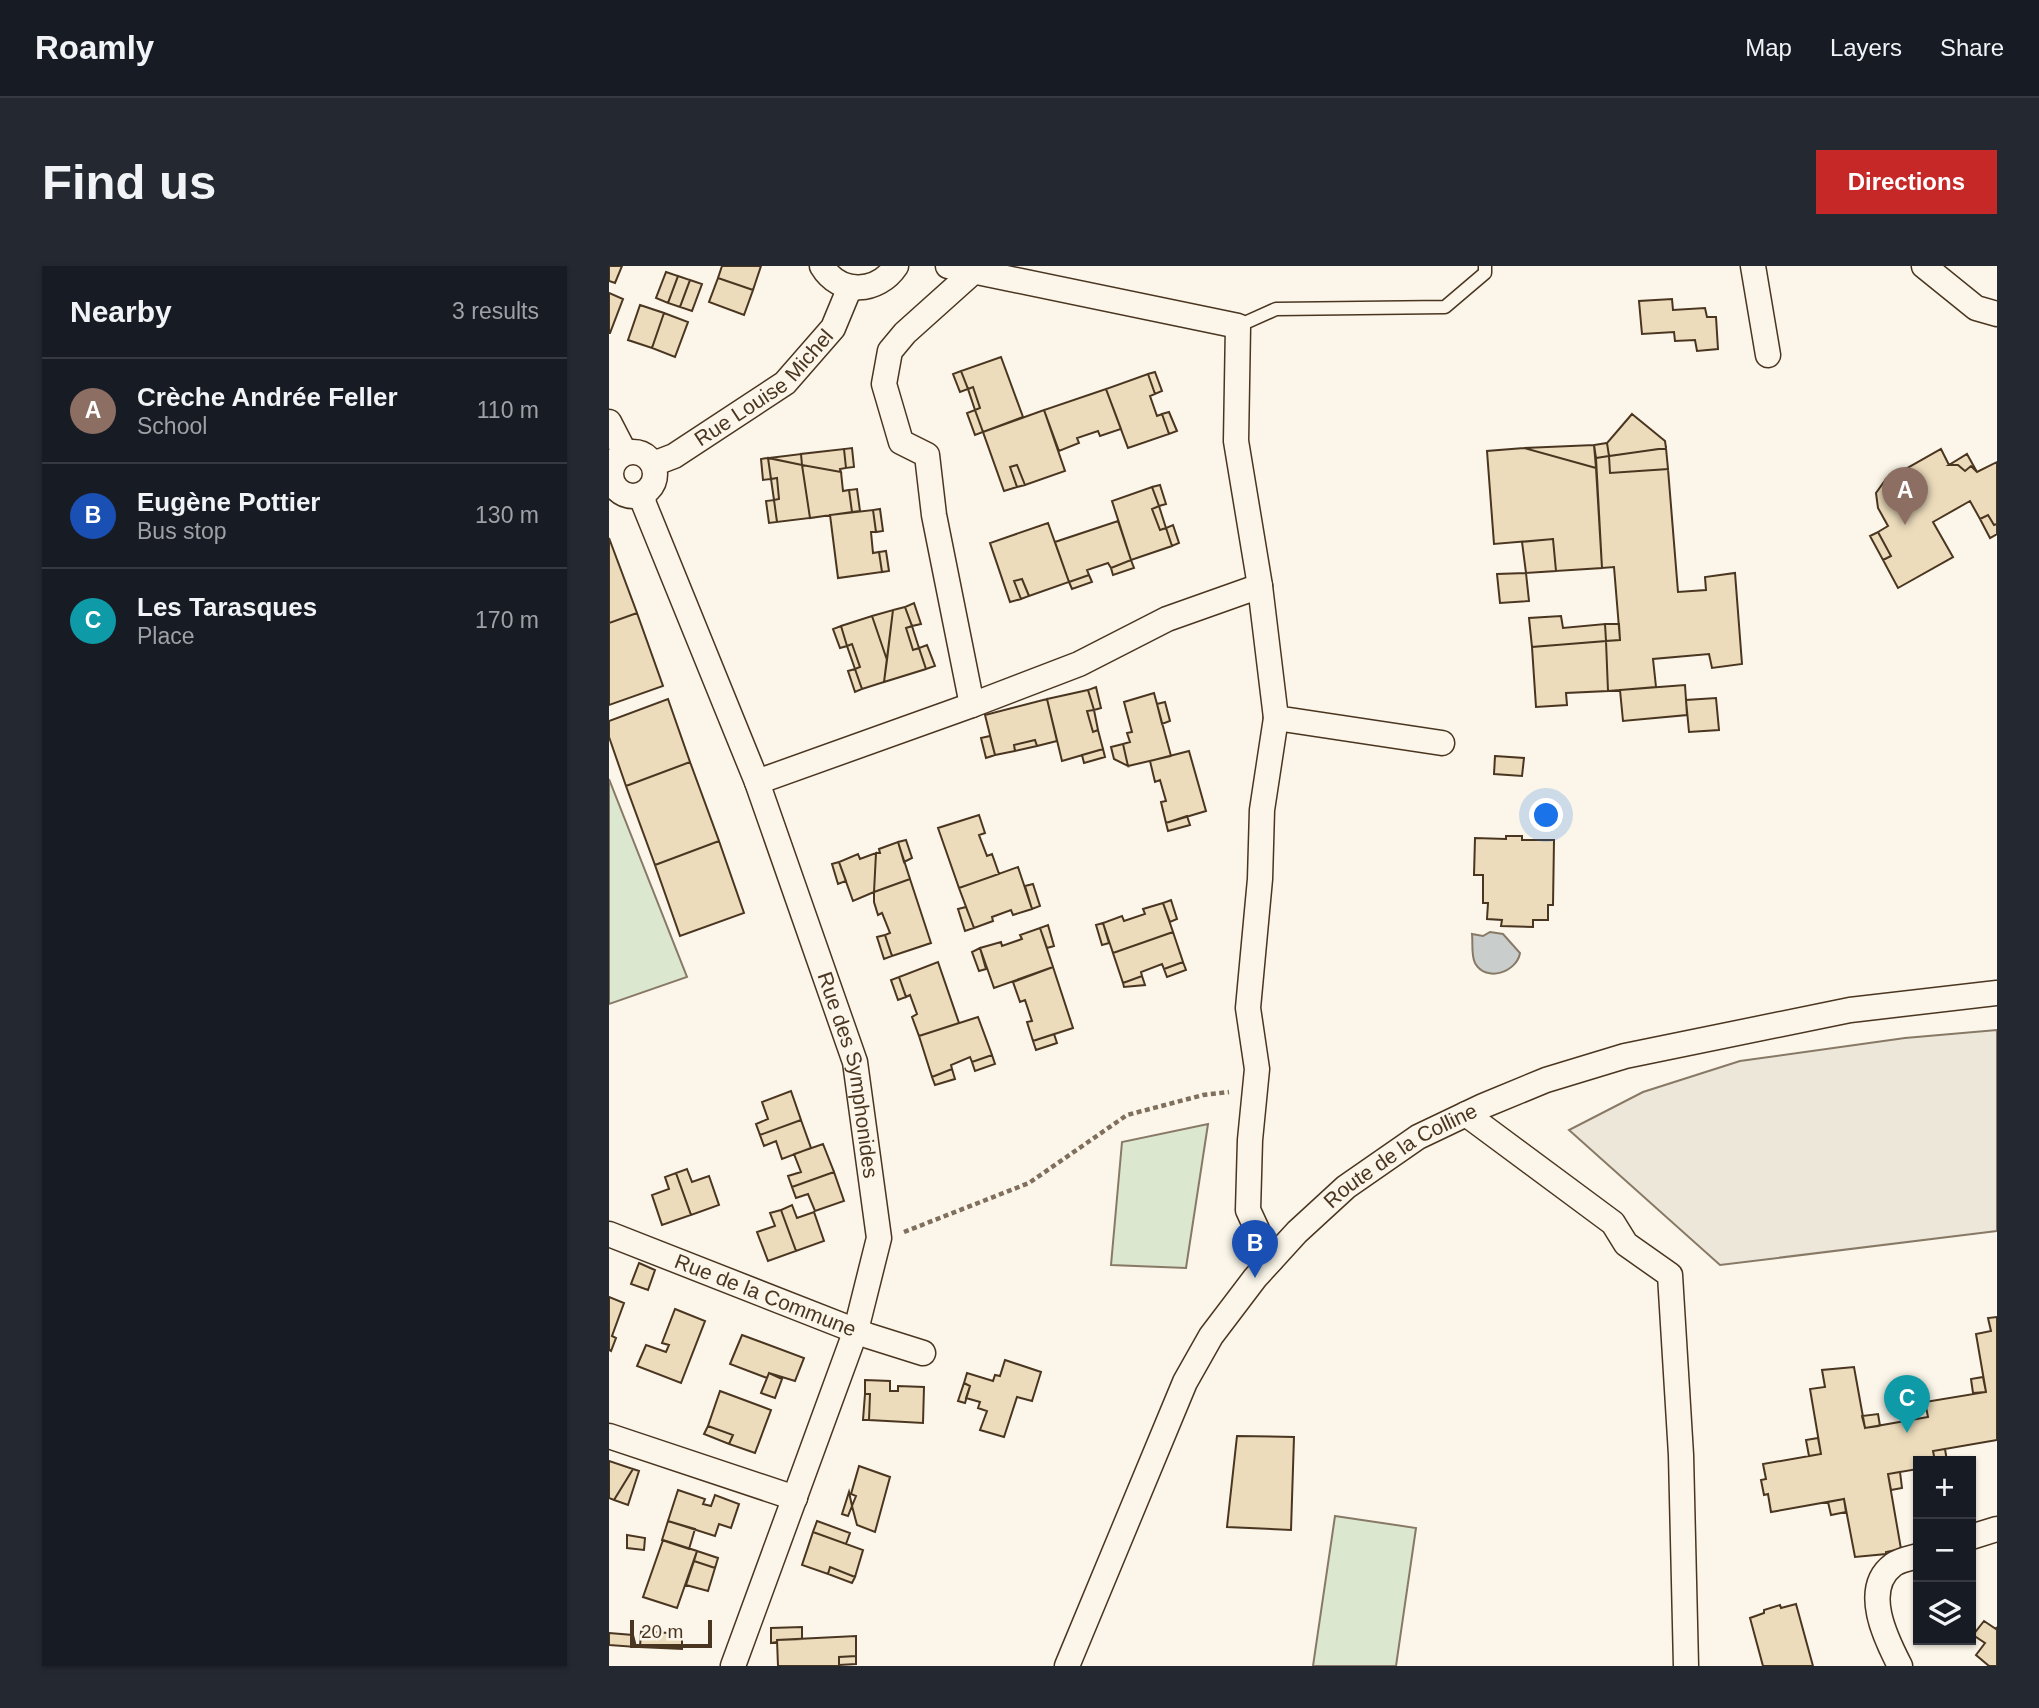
<!DOCTYPE html>
<html lang="en">
<head>
<meta charset="utf-8">
<style>
	body { margin:0; font-family:Arial,sans-serif; background:#242831; color:#f1f3f6 }
	.controls { position:absolute; right:21px; bottom:21px; display:grid; overflow:hidden; border-radius:0px; box-shadow:0 2px 5px #0004 }
	.controls button { width:63px; height:63px; display:grid; place-items:center; padding:0; border:0; border-bottom:2px solid #363941; background:#171b24; color:#f1f3f6; font:35px sans-serif }
	.scale { position:absolute; left:21px; bottom:18px; width:82px; box-sizing:border-box; padding-left:7px; border:4px solid #4a3520; border-top:0; font-size:19px; line-height:24px; white-space:nowrap; color:#4a3520; -webkit-text-stroke:5px #fbf6e9; paint-order:stroke }
	.you { position:absolute; left:938px; top:550px; width:24px; height:24px; margin:-18px; border:5px solid #fff; border-radius:50%; background:#1a73e8; box-shadow:0 0 0 10px #1a73e833 }
	.badge { display:grid; place-items:center; width:46px; height:46px; border-radius:50%; background:#c62828; color:#fff; font-size:23px; font-weight:700 }
	.pin { position:absolute; translate:-50% -58px; filter:drop-shadow(0 2px 4px #0008) }
	.pin::after { content:''; position:absolute; top:37px; width:24px; height:21px; background:inherit; clip-path:polygon(0 0,100% 0,50% 100%) }
	.list { margin:0; padding:0; list-style:none }
	h2 { display:flex; justify-content:space-between; align-items:center; height:91px; margin:0; padding:0 28px; font-size:30px }
	h2 small { font-size:23px; font-weight:400; color:#9ea1a6 }
	.list li { display:grid; grid-template-columns:46px 1fr auto; gap:21px; align-items:center; box-sizing:border-box; height:105px; padding:0 28px; border-top:2px solid #363941 }
	.list b { display:block; font-size:26px; white-space:nowrap }
	.list p { margin:0; font-size:23px; white-space:nowrap; color:#9ea1a6 }
	.list em { font-size:23px; font-style:normal; color:#9ea1a6 }
	.icon { flex:none; width:38px; height:38px; fill:none; stroke:currentColor; stroke-width:2; stroke-linecap:round; stroke-linejoin:round }
	.map { position:relative; flex:none; width:1388px; height:1400px; overflow:hidden; border-radius:0px }
	header { display:flex; align-items:center; gap:42px; box-sizing:border-box; height:98px; padding:0 35px; background:#171b24; border-bottom:2px solid #363941 }
	header strong { font-size:33px }
	nav { display:flex; gap:38px; margin-inline-start:auto; font-size:24px }
	.intro { display:flex; align-items:center; justify-content:space-between; box-sizing:border-box; height:168px; padding:0 42px }
	h1 { margin:0; font-size:49px }
	.button { padding:18px 32px; border-radius:0px; background:#c62828; color:#fff; font-size:24px; font-weight:700 }
	main { display:flex; gap:42px; padding:0 42px }
	aside { flex:1; background:#171b24; border-radius:0px; box-shadow:0 2px 5px #0004 }
	.map>svg:first-child { display:block }
	.green { fill:#dce7d0; stroke:#887966; stroke-width:2 }
	.parking { fill:#ede7d9; stroke:#887966; stroke-width:2 }
	.water { fill:#c9cecd; stroke:#887966; stroke-width:2 }
	.building { fill:#ecdcbc; stroke:#4a3520; stroke-width:2 }
	.lines { fill:none; stroke-linecap:round; stroke-linejoin:round }
	.service-casing { stroke:#4a3520; stroke-width:15 }
	.minor-casing { stroke:#4a3520; stroke-width:27 }
	.path { stroke:#7f6f5c; stroke-width:4.5; stroke-dasharray:5 3.5; stroke-linecap:butt }
	.service { stroke:#fbf6e9; stroke-width:12 }
	.minor { stroke:#fbf6e9; stroke-width:24 }
	.labels { text-anchor:middle; stroke-width:5; stroke-linejoin:round; paint-order:stroke }
	.street-label { font-size:21px; fill:#4a3520; stroke:#fbf6e9 }
</style>
</head>
<body>
<header>
<strong>Roamly</strong>
<nav><a>Map</a><a>Layers</a><a>Share</a></nav>
</header>
<div class="intro"><h1>Find us</h1><a class="button">Directions</a></div>
<main>
<aside>
<h2>Nearby<small>3 results</small></h2>
<ul class="list">
<li><span class="badge" style="background:#8d6e63">A</span><div><b>Crèche Andrée Feller</b><p>School</p></div><em>110 m</em></li>
<li><span class="badge" style="background:#1a4fb4">B</span><div><b>Eugène Pottier</b><p>Bus stop</p></div><em>130 m</em></li>
<li><span class="badge" style="background:#0f9aa8">C</span><div><b>Les Tarasques</b><p>Place</p></div><em>170 m</em></li>
</ul>
</aside>
<div class="map">
<svg width="1388" height="1400" viewBox="0 0 1388 1400">
	<rect width="100%" height="100%" fill="#fbf6e9"/>
	<path class="green" d="M0,513L78,711L0,738Z
		M599,858L577,1002L502,999L513,876Z
		M726,1250L807,1262L787,1400H704Z"/>
	<path class="parking" d="M1388,764V965L1111,999L960,864L1034,826L1131,795L1296,772Z"/>
	<path class="water" d="M881,666L894,668L911,687C908,706 877,717 866,697C862,689 864,677 863,668L874,670Z"/>
	<path class="building" d="M0,0H13L6,17L0,15Z
		M113,0H152L144,24L109,12Z
		M57,6L69,10L59,37L47,32Z
		M69,10L81,14L71,41L59,37Z
		M109,12L144,24L135,49L100,36Z
		M81,14L93,18L83,45L71,41Z
		M0,27L14,33L1,67H0Z
		M1063,33L1064,44L1096,42L1098,51H1107L1109,83L1088,85L1086,74L1066,75L1065,66L1033,68L1030,35Z
		M31,39L55,47L43,82L19,74Z
		M55,47L79,56L66,91L43,82Z
		M392,91L414,151L374,166L366,144L371,142L364,121L359,123L352,105Z
		M352,105L359,123L351,126L344,108Z
		M546,106L553,125L546,128L539,108Z
		M539,108L546,128L541,130L548,150L553,148L560,168L519,182L497,123Z
		M364,121L371,142L366,144L359,123Z
		M497,123L512,163L491,170L489,165L468,172L470,177L450,185L435,144Z
		M366,144L374,166L366,169L358,147Z
		M435,144L456,205L416,219L408,199L401,201L408,221L395,225L374,166Z
		M560,146L568,165L560,168L553,148Z
		M1023,148L1056,175L1057,182L1000,190L998,177Z
		M998,177L1000,190L987,192L985,179Z
		M985,179L987,202L915,182Z
		M243,182L245,201L237,202L235,183Z
		M915,182L987,202L993,302L947,305L944,273L885,278L878,185Z
		M1057,182L1059,203L1001,207L1000,190Z
		M235,183L237,202L231,203L232,206L193,199L192,188Z
		M1332,183L1340,199H1349L1356,205L1362,200L1368,206L1388,196V258L1385,259L1379,249L1371,253L1361,235L1324,256L1344,291L1289,322L1274,294L1282,290L1269,266L1279,260L1269,242L1267,227L1277,213L1283,223L1300,213L1295,204Z
		M192,188L193,199L160,192Z
		M1358,188L1368,206L1362,200L1356,205L1349,199H1340Z
		M1000,190L1001,207L1059,203L1069,326L1097,324L1096,311L1126,307L1133,398L1103,402L1100,388L1044,393L1047,421L999,425L997,375L1011,374L1005,301L993,302L987,192Z
		M159,192L193,199L201,252L168,256L165,234L170,233L168,212L162,213Z
		M159,192L162,213L154,214L152,193Z
		M193,199L232,206L234,225L240,224L243,246L201,252Z
		M408,199L416,219L408,221L401,201Z
		M1295,204L1300,213L1283,223L1277,213Z
		M168,212L170,233L165,234L162,213Z
		M551,219L557,238L550,240L543,221Z
		M543,221L550,240L543,243L551,264L557,262L563,280L522,294L503,235Z
		M248,223L251,245L243,246L240,224Z
		M165,234L168,256L160,257L157,235Z
		M550,240L557,262L551,264L543,243Z
		M271,243L274,265L267,266L264,244Z
		M264,244L267,266H262L264,287L270,286L273,306L229,312L221,249Z
		M1379,249L1385,259L1388,258V268L1381,272L1371,253Z
		M509,255L522,294L502,302L499,297L478,304L480,309L460,316L446,276Z
		M439,257L460,316L420,330L413,313L405,315L412,333L401,336L381,277Z
		M564,259L570,277L563,280L557,262Z
		M1269,266L1282,290L1274,294L1261,270Z
		M0,272L28,347L0,357Z
		M944,273L947,305L917,307L913,276Z
		M277,285L280,305L273,306L270,286Z
		M522,294L525,302L504,309L502,302Z
		M917,307L920,335L891,337L888,308Z
		M480,309L483,316L463,323L460,316Z
		M413,313L420,330L412,333L405,315Z
		M305,337L312,358L303,360L296,341Z
		M296,341L303,360L297,362L304,384L310,382L317,403L275,416L284,344Z
		M284,344L278,394L263,350Z
		M28,347L54,420L0,439V357Z
		M263,350L278,394L275,416L253,423L246,403L251,401L243,378L238,380L232,360Z
		M952,350L954,362L996,358L997,375L923,381L920,352Z
		M996,358H1010L1011,374L997,375Z
		M232,360L238,380L231,382L224,363Z
		M303,360L310,382L304,384L297,362Z
		M997,375L999,425L957,427L958,439L927,441L923,381Z
		M243,378L251,401L246,403L238,380Z
		M318,379L326,400L317,403L310,382Z
		M246,403L253,423L246,426L239,405Z
		M1076,419L1078,449L1014,455L1011,424Z
		M487,421L492,442L485,444L479,424Z
		M479,424L485,444L478,445L484,466L489,464L494,483L453,495L438,433Z
		M545,427L562,490L519,500L514,478L521,476L518,467L523,466L515,436Z
		M1107,432L1110,464L1080,466L1077,434Z
		M59,433L81,496L17,520L0,471V455Z
		M438,433L448,475L428,480L426,474L405,479L406,485L386,489L376,449Z
		M556,436L561,455L553,458L548,438Z
		M485,444L489,464L484,466L478,445Z
		M381,470L386,489L377,492L372,472Z
		M426,474L428,480L406,485L405,479Z
		M514,478L519,500L505,493L502,481Z
		M494,483L496,491L475,497L473,489Z
		M580,485L597,545L557,557L552,536L557,535L551,514L546,516L541,495Z
		M886,490L915,492L913,510L885,508Z
		M81,496L110,575L46,599L17,520Z
		M370,549L376,567L370,569L378,590L383,588L390,608L350,622L329,562Z
		M578,550L581,559L559,565L557,557Z
		M897,570H913V574H945L944,639H939V654H924V661L892,660L893,654L878,653L879,637H874V609H865L866,572L897,573Z
		M297,574L303,592L295,596L289,576Z
		M110,575L135,647L71,670L46,599Z
		M289,576L301,613L265,626L267,587H271L270,583Z
		M267,587L265,626L244,635L230,596L249,588L251,593Z
		M230,596L237,615L229,618L223,598Z
		M409,601L423,643L404,649L402,644L383,651L384,655L365,662L350,622Z
		M301,613L322,677L283,690L276,669L281,667L273,647L269,649L265,636V626Z
		M424,618L431,640L423,643L416,620Z
		M562,634L568,653L561,656L554,637Z
		M554,637L564,666L504,687L494,657L513,650L515,655L536,648L534,643Z
		M357,641L365,662L356,665L349,643Z
		M494,657L500,677L493,679L487,659Z
		M439,659L445,680L438,682L431,662Z
		M431,662L444,701L385,722L371,682L392,676L393,680L413,673L411,669Z
		M564,666L574,696L555,703L553,698L532,706L533,710L514,717L504,687Z
		M276,669L283,690L275,693L268,671Z
		M371,682L377,703L370,705L363,686Z
		M329,696L350,757L310,770L303,751L308,748L301,729L297,731L290,711Z
		M574,696L577,704L558,711L555,703Z
		M444,701L464,762L424,775L418,756L423,755L416,734L411,736L404,716Z
		M533,710L536,719L515,721L514,717Z
		M290,711L297,731L289,734L282,714Z
		M369,751L383,789L363,796L361,791L342,799L343,803L323,811L310,770Z
		M445,768L448,777L427,784L424,775Z
		M383,789L386,798L366,805L363,796Z
		M343,803L346,813L326,819L323,811Z
		M182,825L192,854L151,869L147,858L159,853L153,836Z
		M192,854L202,882L173,893L167,875L155,880L151,869Z
		M214,878L225,906L183,921L179,910L192,906L185,888Z
		M78,903L83,916L100,910L110,939L82,949L67,907Z
		M225,906L235,935L206,945L199,928L187,932L183,921Z
		M67,907L82,949L53,959L43,929L60,923L56,911Z
		M183,939L188,952L205,946L215,975L187,985L172,944Z
		M172,944L187,985L159,995L148,966L166,960L161,947Z
		M30,997L46,1004L39,1024L22,1018Z
		M0,1031L15,1037L3,1070L7,1072L2,1085L0,1084Z
		M66,1043L96,1055L72,1117L28,1100L37,1079L57,1086L60,1079L53,1077Z
		M1388,1051V1174L1324,1185L1326,1195H1309V1203L1279,1208L1292,1283L1277,1286V1288L1246,1291L1235,1233L1162,1246L1159,1228L1155,1229L1152,1214L1157,1213L1154,1198L1212,1188L1201,1123L1216,1121L1213,1104L1245,1101L1256,1162L1319,1151L1316,1136L1377,1126L1367,1068L1382,1065L1379,1052Z
		M133,1069L195,1092L186,1115L160,1107L158,1112L121,1098Z
		M396,1094L432,1106L423,1135L408,1131L395,1171L371,1164L378,1145L369,1142L371,1136L357,1132L361,1120L355,1117L358,1107L384,1115L386,1109L391,1110Z
		M160,1107L173,1113L166,1132L152,1127Z
		M1374,1111L1377,1126L1364,1127L1362,1113Z
		M256,1114L281,1115V1125H289V1120L315,1121L314,1157L260,1154L261,1128H256Z
		M355,1117L361,1120L356,1137L349,1135Z
		M111,1125L162,1144L146,1187L120,1178L124,1169L99,1160Z
		M256,1128H261L260,1154H254Z
		M1269,1148L1271,1160L1256,1162L1253,1150Z
		M99,1160L124,1169L120,1178L95,1168Z
		M628,1170L685,1171L682,1264L618,1261Z
		M1209,1172L1212,1188L1200,1190L1197,1174Z
		M1336,1183L1338,1195H1326L1324,1185Z
		M0,1195L24,1203L5,1234L0,1232Z
		M250,1200L281,1211L266,1266L248,1259L243,1240L247,1230L242,1228Z
		M24,1203L30,1205L19,1239L5,1234Z
		M1291,1206L1293,1222L1282,1224L1279,1208Z
		M69,1224L96,1233L94,1238L102,1240L106,1229L130,1238L122,1262L110,1258L106,1270L59,1255Z
		M240,1226L243,1240L239,1250L233,1248Z
		M1235,1233L1237,1246L1222,1249L1219,1236Z
		M59,1255L86,1263L80,1283L53,1274Z
		M208,1255L241,1267L237,1278L204,1266Z
		M204,1266L254,1284L246,1311L221,1301L219,1308L193,1299Z
		M18,1269L36,1272L35,1284L18,1282Z
		M54,1274L88,1285L68,1342L34,1331Z
		M88,1285L109,1292L106,1302L85,1295Z
		M85,1295L106,1302L99,1325L77,1319Z
		M221,1301L246,1311L243,1317L219,1308Z
		M1187,1338L1204,1400H1154L1141,1352L1155,1347V1344L1171,1339L1172,1342Z
		M1375,1355L1387,1363L1388,1361V1400H1380L1367,1389L1376,1377L1364,1369Z
		M193,1361V1373L168,1374V1376L162,1377V1362Z
		M32,1365L73,1368V1383L31,1381Z
		M0,1367L24,1369L27,1381L0,1379Z
		M247,1370V1390L230,1391V1400H169L168,1374Z
		M247,1390V1398L230,1399V1391Z"/>
	<g class="lines">
		<g class="service-casing">
			<path id="service" d="M629,60L667,43L836,41L876,7V0"/>
		</g>
		<g class="minor-casing">
			<g id="minor">
				<path d="M213,0C231,30 269,27 287,0"/>
				<path d="M339,0L629,60L627,175L651,320"/>
				<path d="M1144,0L1159,89"/>
				<path d="M1315,0L1367,42L1388,48"/>
				<path d="M0,156L16,187"/>
				<circle cx="24" cy="208" r="22"/>
				<path id="s1" d="M44,198L65,190L176,117L224,62L241,21"/>
				<path id="s2" d="M34,228L35,238L148,516L246,796L270,972L247,1064L124,1400"/>
				<path d="M363,439L470,398L558,353L651,320L667,452L833,477"/>
				<path d="M148,516L363,439L325,249L318,189L292,176L275,118L281,85L296,67L364,6"/>
				<path d="M857,848L1004,957L1017,978L1061,1009L1072,1189L1077,1400"/>
				<path id="s3" d="M0,968L260,1070L314,1087"/>
				<path d="M662,994L639,944L641,874L648,803L639,742L651,613L653,544L667,452"/>
				<path d="M0,1170L186,1232"/>
				<path d="M1362,1271L1388,1263"/>
				<path id="s4" d="M458,1400L576,1116L602,1070L646,1012L688,966L737,921L809,871L874,840L937,814L1016,790L1241,744L1388,727"/>
				<path d="M1291,1400C1277,1373 1252,1323 1284,1299C1290,1294 1302,1292 1309,1290"/>
			</g>
		</g>
		<path class="path" d="M295,966L420,917L518,849L594,829L620,826"/>
		<use href="#service" class="service"/>
		<use href="#minor" class="minor"/>
	</g>
	<g class="labels">
		<g class="street-label">
			<text dy="7" stroke="none"><textPath href="#s1" startOffset="136">Rue Louise Michel</textPath></text>
			<text dy="7" stroke="none"><textPath href="#s2" startOffset="618">Rue des Symphonides</textPath></text>
			<text dy="7" stroke="none"><textPath href="#s4" startOffset="625">Route de la Colline</textPath></text>
			<text dy="7" stroke="none"><textPath href="#s3" startOffset="168">Rue de la Commune</textPath></text>
		</g>
	</g>
</svg>
<div class="controls">
<button>+</button>
<button>−</button>
<button><svg class="icon" aria-label="layers" viewBox="0 0 24 24"><path d="M12 4l9 5-9 5-9-5zM3 14l9 5 9-5"/></svg></button>
</div>
<div class="scale">20 m</div>
<div class="you"></div>
<div class="pin badge" style="left:1296px;top:259px;background:#8d6e63">A</div>
<div class="pin badge" style="left:646px;top:1012px;background:#1a4fb4">B</div>
<div class="pin badge" style="left:1298px;top:1167px;background:#0f9aa8">C</div>
</div>
</main>
</body>
</html>
